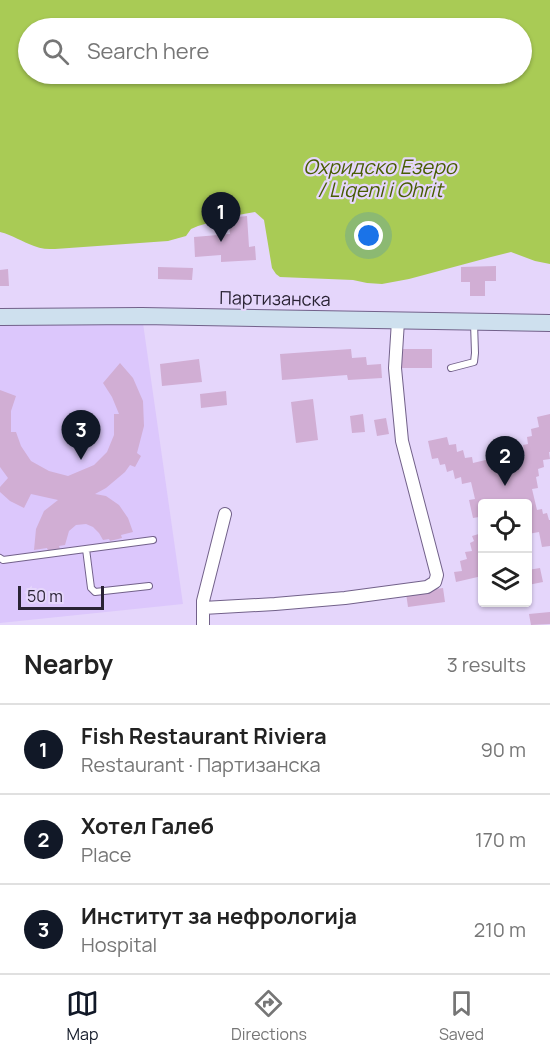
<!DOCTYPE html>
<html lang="en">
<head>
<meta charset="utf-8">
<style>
	body { margin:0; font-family:Manrope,sans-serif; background:#f2f2f2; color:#222 }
	.controls { position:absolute; right:18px; bottom:18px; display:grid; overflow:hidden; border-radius:6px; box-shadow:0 2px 4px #0004 }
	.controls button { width:54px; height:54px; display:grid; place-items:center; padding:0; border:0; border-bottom:2px solid #e0e0e0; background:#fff; color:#222; font:30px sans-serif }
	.scale { position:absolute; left:18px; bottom:15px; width:86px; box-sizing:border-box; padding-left:6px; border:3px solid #2a2334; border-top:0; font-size:16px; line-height:21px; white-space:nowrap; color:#2a2334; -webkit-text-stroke:4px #e5d6fb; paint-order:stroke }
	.you { position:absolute; left:369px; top:236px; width:21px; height:21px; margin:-15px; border:4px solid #fff; border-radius:50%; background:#1a73e8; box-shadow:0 0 0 9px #1a73e833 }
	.badge { display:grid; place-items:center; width:39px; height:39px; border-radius:50%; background:#111827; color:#fff; font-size:20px; font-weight:700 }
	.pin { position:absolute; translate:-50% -50px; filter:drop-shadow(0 2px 3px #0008) }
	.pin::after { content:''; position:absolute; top:32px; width:21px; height:18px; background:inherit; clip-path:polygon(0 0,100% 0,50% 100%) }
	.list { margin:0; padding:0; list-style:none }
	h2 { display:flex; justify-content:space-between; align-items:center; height:78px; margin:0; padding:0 24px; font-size:26px }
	h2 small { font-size:20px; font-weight:400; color:#767676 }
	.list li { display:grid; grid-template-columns:39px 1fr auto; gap:18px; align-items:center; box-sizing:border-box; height:90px; padding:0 24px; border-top:2px solid #e0e0e0 }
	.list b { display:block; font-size:22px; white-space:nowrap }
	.list p { margin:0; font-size:20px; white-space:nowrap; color:#767676 }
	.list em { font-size:20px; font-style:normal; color:#767676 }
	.icon { flex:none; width:33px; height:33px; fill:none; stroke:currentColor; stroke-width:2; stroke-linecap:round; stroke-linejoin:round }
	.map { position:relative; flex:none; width:550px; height:625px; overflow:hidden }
	.search { position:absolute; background:#fff; box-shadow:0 2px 4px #0004; left:18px; right:18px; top:18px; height:66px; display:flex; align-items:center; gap:15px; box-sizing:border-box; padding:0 21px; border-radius:33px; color:#767676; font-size:22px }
	.sheet { height:348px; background:#fff }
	nav { display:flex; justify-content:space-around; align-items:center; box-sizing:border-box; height:84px; border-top:2px solid #e0e0e0; background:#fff; font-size:16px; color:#767676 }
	nav a { display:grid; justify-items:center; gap:3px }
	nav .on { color:#111827 }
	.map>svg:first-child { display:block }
	.built { fill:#dcc7fc }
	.water { fill:#a9cb55; fill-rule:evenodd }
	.building { fill:#d1aed4 }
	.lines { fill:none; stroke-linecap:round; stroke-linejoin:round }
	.service-casing { stroke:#72618a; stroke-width:8 }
	.minor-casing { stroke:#72618a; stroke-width:14 }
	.secondary-casing { stroke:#72618a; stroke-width:18 }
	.service { stroke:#fff; stroke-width:6 }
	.minor { stroke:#fff; stroke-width:12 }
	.secondary { stroke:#cee0ee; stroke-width:16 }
	.labels { text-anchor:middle; stroke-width:4.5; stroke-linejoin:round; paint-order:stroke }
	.street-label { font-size:18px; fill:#2a2334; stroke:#e5d6fb }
	.water-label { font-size:20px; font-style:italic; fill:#485d03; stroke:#e5d6fb }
</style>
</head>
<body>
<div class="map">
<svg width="550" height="625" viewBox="0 0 550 625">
	<rect width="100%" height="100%" fill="#e5d6fb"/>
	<path class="built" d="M142,316L183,604L0,623V317Z"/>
	<path class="water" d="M0,0H550V264L535,261L511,252L491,257L409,279L382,284L367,283L353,280L280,277L276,274L272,268L264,220L255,212L232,216L198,226L191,229L186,236L168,241L55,249C48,249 41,249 34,246C22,242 13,235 0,232ZM28,28H522V74H28Z"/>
	<path class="building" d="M247,216L249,247L255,246L256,260L221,262V255L195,257L194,237L230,234L228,218Z
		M496,266V281H485V296H470V282H461V267Z
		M158,267L193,268L192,280L158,279Z
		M8,269L9,286H0V270Z
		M351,349L352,358L366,357L367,365L381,364L382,378L348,380L347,375L282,380L280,354Z
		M402,349H432V368H402Z
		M199,359L202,382L162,386L160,364Z
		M120,363L133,378L143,401L144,426L137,453L141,456L135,467L130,465L125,472L106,488L95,494L106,496L119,505L128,518L133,532L121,535L122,538L110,541L109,539L103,540L99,533L93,527L86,524L76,525L69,531L65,545L59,546L60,549L48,551L47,548L34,550L36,529L44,511L58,500L31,494L24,508L10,501L0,492V487L8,478L0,467V390L16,396L11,411V432H16L21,446L31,461L49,471L68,476L94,465L107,452L114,435V414H119L112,397L103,383Z
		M226,391L227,405L201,408L200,394Z
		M313,399L318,440L296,443L291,402Z
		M363,414L365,432L352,433L350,416Z
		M550,414V452H549L550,459L543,460L544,467L538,469L539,476L536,477L538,488L532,489L537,510L542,509L543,514L547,513L549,520H550V546L542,547L539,532L528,534V503H482V528L479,517L473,518L469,500L475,499L471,482L462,484L461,477L455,479L453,470L447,472L445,464L440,465L438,458L432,459L428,441L447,437L449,445L456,444L457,452L463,450L465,458L472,457L473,463L494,458L491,442L500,440L504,457L516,455L517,459L525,457L523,445L528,444L527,437L532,436L531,429L539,427L537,417Z
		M386,418L389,434L377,436L374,420Z
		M482,533V576L456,582L454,572L462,571L460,561L467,559L465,552L472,551L470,543L474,541L472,536Z
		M540,568L543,582L528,585V570Z
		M443,588L445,602L408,607L406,593Z
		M550,612V624L531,625L529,614Z"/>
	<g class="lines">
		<g class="service-casing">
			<path id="service" d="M451,368L474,362L475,353L474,323
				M86,549L91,588L95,592L149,586
				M0,558L3,560L153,540"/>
		</g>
		<g class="minor-casing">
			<path id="minor" d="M203,608L275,604L345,598L427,587L435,582L437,575L402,441L395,368L398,321
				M203,625V601L225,514"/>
		</g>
		<g class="secondary-casing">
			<path id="secondary" d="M0,317L142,316L550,323"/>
		</g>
		<use href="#service" class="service"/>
		<use href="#minor" class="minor"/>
		<use href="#secondary" class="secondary"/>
	</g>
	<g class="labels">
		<g class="street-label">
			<text transform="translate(275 299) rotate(1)" y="6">Партизанска</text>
		</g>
		<g class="water-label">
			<text x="380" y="174">Охридско Езеро<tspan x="380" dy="23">/ Liqeni i Ohrit</tspan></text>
		</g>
	</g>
</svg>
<div class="controls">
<button><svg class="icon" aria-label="locate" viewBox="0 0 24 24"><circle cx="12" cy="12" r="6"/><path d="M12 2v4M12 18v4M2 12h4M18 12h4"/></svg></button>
<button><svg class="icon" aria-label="layers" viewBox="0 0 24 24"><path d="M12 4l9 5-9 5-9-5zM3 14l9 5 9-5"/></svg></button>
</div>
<div class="scale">50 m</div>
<div class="you"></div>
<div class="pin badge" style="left:221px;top:242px">1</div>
<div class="pin badge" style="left:505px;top:486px">2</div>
<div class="pin badge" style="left:81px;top:460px">3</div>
<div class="search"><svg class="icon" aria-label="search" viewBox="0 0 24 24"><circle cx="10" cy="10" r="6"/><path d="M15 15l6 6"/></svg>Search here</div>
</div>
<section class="sheet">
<h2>Nearby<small>3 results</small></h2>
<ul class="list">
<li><span class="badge">1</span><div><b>Fish Restaurant Riviera</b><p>Restaurant · Партизанска</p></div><em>90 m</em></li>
<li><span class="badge">2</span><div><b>Хотел Галеб</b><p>Place</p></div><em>170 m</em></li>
<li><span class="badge">3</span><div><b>Институт за нефрологија</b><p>Hospital</p></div><em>210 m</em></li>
</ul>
</section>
<nav>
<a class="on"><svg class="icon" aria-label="map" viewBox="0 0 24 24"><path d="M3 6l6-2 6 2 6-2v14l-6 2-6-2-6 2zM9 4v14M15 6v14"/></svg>Map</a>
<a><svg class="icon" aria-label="directions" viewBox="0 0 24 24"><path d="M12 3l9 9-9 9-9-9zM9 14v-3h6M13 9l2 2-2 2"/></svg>Directions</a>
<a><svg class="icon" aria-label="saved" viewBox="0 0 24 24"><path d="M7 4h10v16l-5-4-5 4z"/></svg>Saved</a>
</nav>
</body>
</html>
